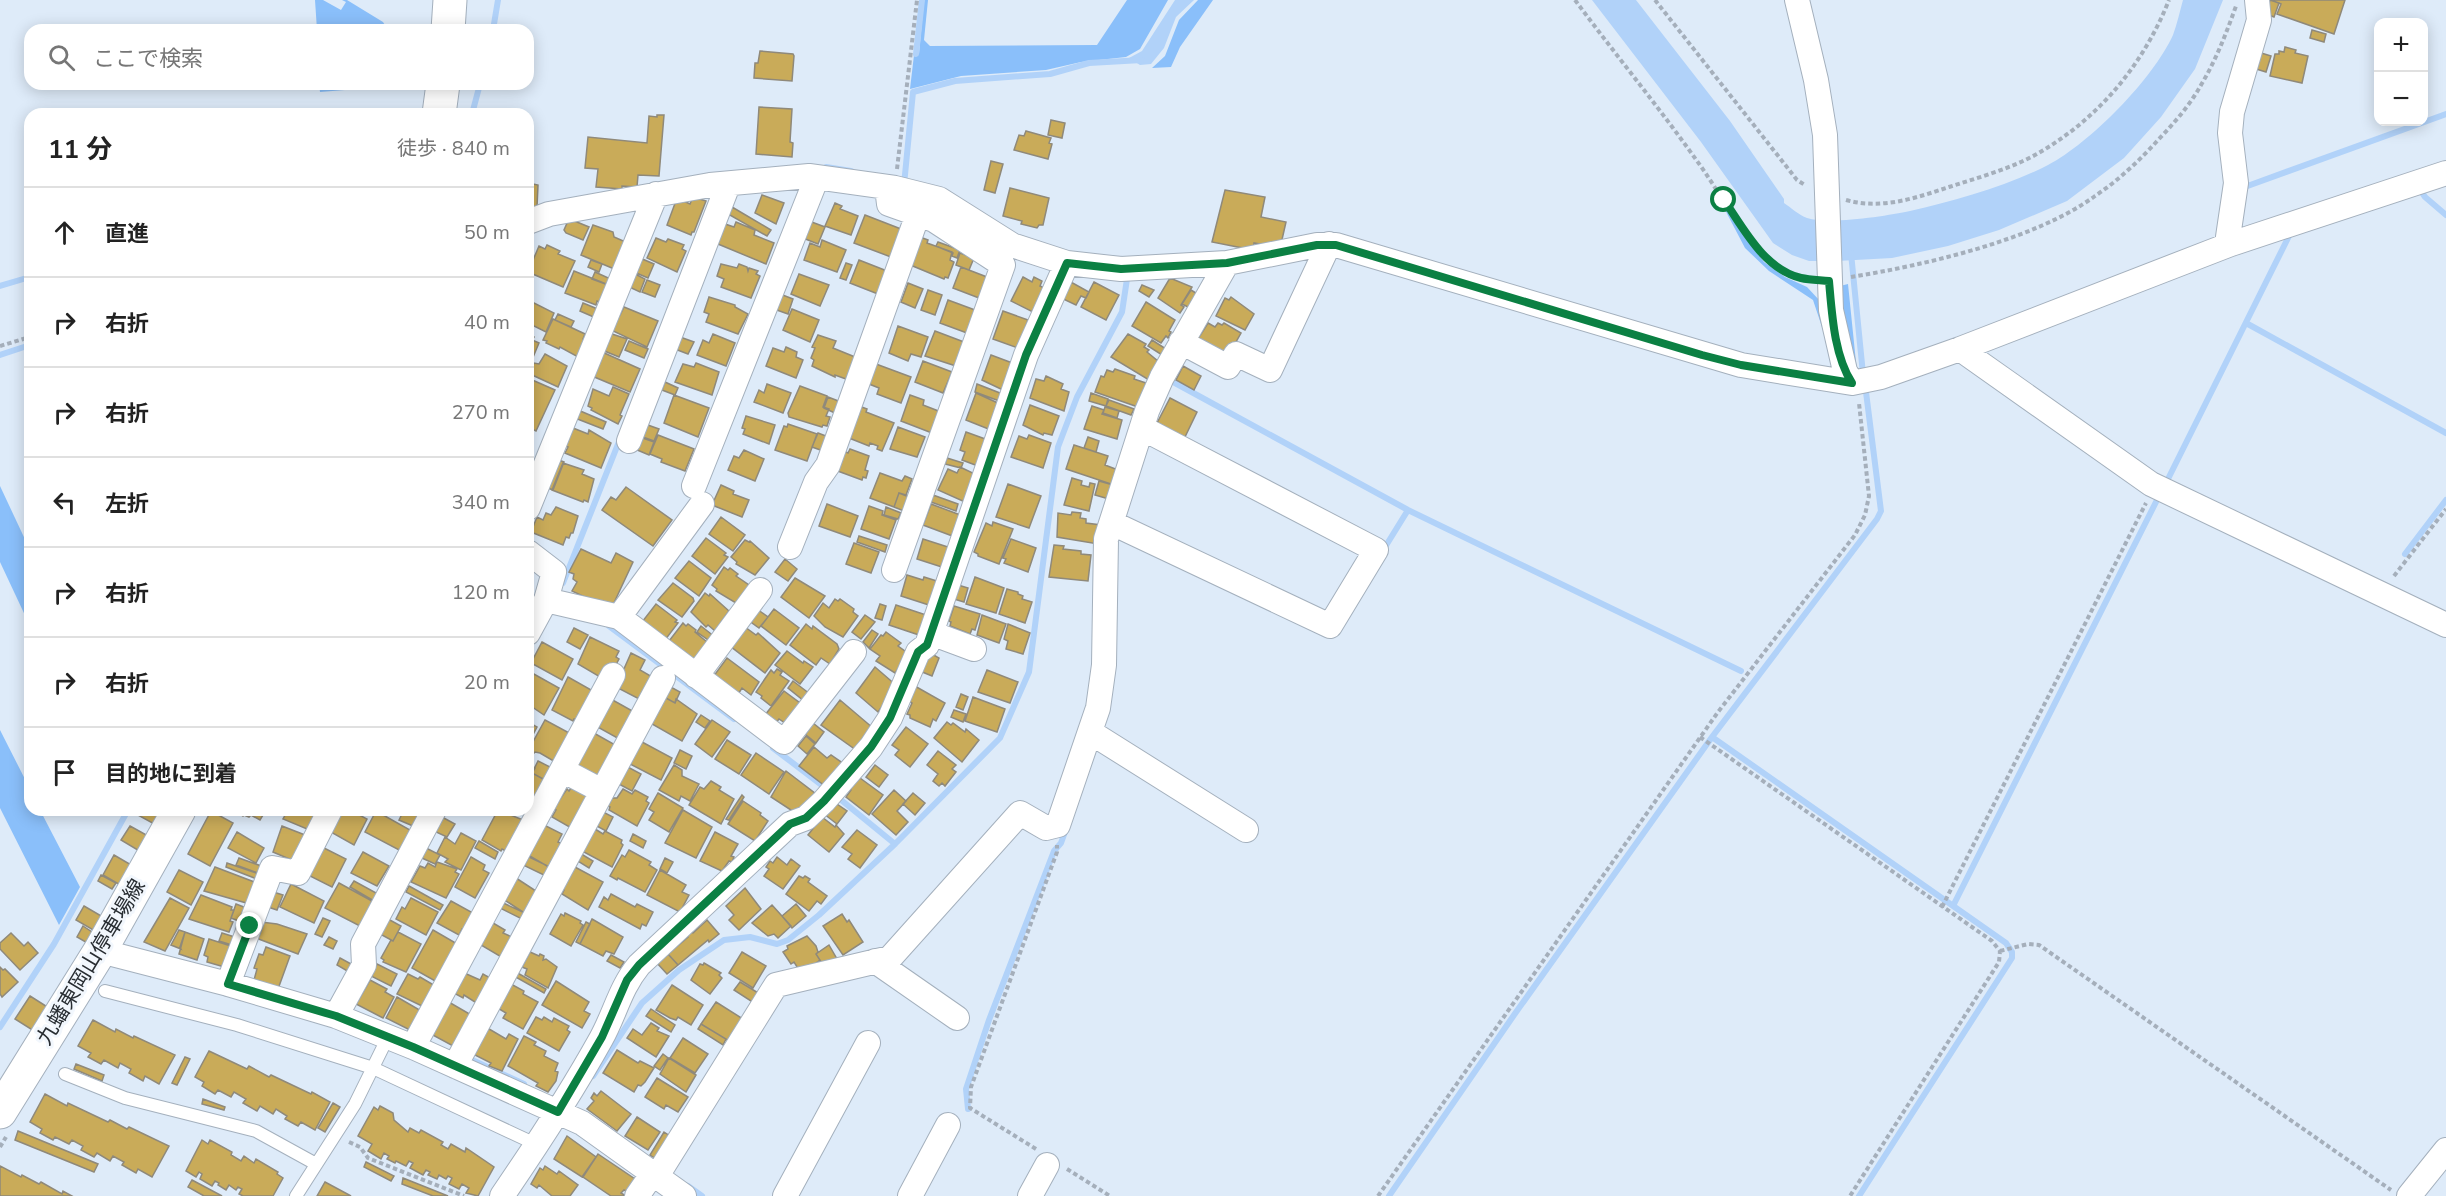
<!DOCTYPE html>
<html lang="ja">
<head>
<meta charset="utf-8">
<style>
	body { margin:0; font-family:"Nunito Sans","Noto Sans JP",sans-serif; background:#f6f6f6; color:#222 }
	.controls { position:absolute; right:18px; top:18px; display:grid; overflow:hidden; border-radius:12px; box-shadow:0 3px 15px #0003 }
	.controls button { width:54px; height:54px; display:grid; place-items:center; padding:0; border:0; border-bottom:2px solid #e0e0e0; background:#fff; color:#222; font:30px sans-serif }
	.stop { position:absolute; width:18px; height:18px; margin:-14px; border:4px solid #0b8043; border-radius:50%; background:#fff }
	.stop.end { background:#0b8043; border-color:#fff; box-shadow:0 2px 6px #0008 }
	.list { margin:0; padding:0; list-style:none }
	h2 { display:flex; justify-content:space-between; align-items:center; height:78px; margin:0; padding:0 24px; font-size:26px }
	h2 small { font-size:20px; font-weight:400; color:#767676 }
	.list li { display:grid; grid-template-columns:39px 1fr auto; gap:18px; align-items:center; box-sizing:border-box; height:90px; padding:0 24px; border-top:2px solid #e0e0e0 }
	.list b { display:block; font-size:22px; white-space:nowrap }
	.list em { font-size:20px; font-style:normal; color:#767676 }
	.icon { flex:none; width:33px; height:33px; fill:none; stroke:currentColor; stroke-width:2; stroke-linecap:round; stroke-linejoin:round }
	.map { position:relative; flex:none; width:2446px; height:1196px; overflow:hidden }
	.search { position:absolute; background:#fff; box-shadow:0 3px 15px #0003; left:24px; top:24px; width:510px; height:66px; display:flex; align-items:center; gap:15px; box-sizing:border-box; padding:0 21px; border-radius:18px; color:#767676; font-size:22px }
	.panel { position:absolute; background:#fff; box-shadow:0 3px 15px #0003; left:24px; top:108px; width:510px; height:708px; border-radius:18px }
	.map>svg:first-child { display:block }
	.green { fill:#8abffa }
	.water { fill:#b1d2f9 }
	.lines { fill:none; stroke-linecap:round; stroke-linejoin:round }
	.stream { stroke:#b1d2f9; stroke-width:6 }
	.building { fill:#c9ab59; stroke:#8f897a; stroke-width:1.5 }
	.service-casing { stroke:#a4b0bd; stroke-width:14 }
	.minor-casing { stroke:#a4b0bd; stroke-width:26 }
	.secondary-casing { stroke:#a4b0bd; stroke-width:35 }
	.path { stroke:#a5afbb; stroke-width:4; stroke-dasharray:4.5 3; stroke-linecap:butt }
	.service { stroke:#fff; stroke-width:12 }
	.minor { stroke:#fff; stroke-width:24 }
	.secondary { stroke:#fff; stroke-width:33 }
	.route { stroke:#0b8043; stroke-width:8 }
	.labels { text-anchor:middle; stroke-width:6; stroke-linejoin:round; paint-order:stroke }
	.street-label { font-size:21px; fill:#282d32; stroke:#f2f7fd }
</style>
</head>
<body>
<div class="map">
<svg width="2446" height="1196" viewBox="0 0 2446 1196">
	<rect width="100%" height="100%" fill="#deebf9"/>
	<path class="green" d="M315,0H323L341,10L346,2L342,0H347L383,22L388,30H317Z
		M924,0H928L924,40L930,46L1097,45L1127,0H1168L1140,49L1126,57L1081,62L1046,70L961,76L910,89L914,55L919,54Z
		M1198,0H1213L1180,47L1171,67L1152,68L1165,56L1179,20Z
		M319,84H407V85L320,92Z
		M1723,206L1764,262L1785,277L1807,287L1820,301L1836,369L1813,300L1769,271L1745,248Z
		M1848,284L1857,372L1836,303L1840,286Z
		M0,486L30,550V626L0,562Z
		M0,730L30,789V810H40L80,887L59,925L0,808Z"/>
	<path class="water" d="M1175,0H1194L1176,17L1164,48L1151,64L1140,65L1129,58L1142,51Z
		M1592,0H1636L1730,121L1784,199V203C1790,207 1799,215 1807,218C1830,225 1886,216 1910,211C1954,201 2008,186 2048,165C2090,143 2153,79 2173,35C2177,24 2180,11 2183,0H2223L2195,69L2161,117L2124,158L2067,201L1999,230L1948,246L1892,258L1837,261H1809L1792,255L1773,243L1701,142Z"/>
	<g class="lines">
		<path class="stream" d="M493,30L498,0
			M916,54L922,0
			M472,114L480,84
			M826,167L851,171
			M904,185L913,92L955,81L1050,74L1089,63L1142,60
			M2242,188L2446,114
			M2421,191L2425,197L2446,215
			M1851,253L1863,374
			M0,286L30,277
			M2246,323L2446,433
			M0,355L30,345
			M1175,383L1408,510L1741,671
			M2165,485L2290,234L2294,233
			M1382,552L1408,510
			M2405,554L2446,500
			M563,583L620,439
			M609,626L734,719
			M1712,737L2006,943L2012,952V958L1859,1196
			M773,748L827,789
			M835,795L895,844
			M1953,906L2160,494
			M0,1027L54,944L128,810
			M468,1058L524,1084
			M593,1076L642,1003L679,970L724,940L750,937L777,944L788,940L819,915L895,844L1000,738L1029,672L1058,447L1077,397L1122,312L1127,279H1123
			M968,1109L966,1089L989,1020L1054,851L1061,843L1066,829
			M688,1186L702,1196
			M1389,1196L1514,1015L1712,737L1877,519L1881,511L1865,384"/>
	</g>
	<path class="building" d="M2270,0L2279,3L2274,17L2266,14Z
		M2271,0H2345L2334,34L2277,14L2281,4Z
		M2312,30L2326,34L2324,42L2310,38Z
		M2285,47L2296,50L2295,53L2308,56L2302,83L2270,76L2275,54H2279V51L2284,52Z
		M760,51L793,54L794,56L792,81L754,78L755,63H758Z
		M2258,52L2271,56L2266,72L2253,68Z
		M759,107L792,109L790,142L793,143L792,157L756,154Z
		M372,110L415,111V114H354V111Z
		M657,115H664L659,176L638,175L637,187L622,186V189L596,187L598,169L585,168L588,137L647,143L649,116L657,117Z
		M1051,120L1065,123L1062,138L1048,135Z
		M1026,131L1051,138L1049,143L1052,144L1048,159L1014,150L1019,135L1024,136Z
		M991,161L1003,164L995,193L984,190Z
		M528,179L533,180V184L538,185L537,207H528Z
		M1010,188L1049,198L1043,225H1039L1037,228L1021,224L1022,221L1003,216Z
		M1225,190L1265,197L1261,217L1286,222L1281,244L1276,247L1254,243L1253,250L1212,242Z
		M762,195L784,203L776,224L755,213Z
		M693,197L706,201L694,232H692L691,235L667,225L677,198L690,204Z
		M835,203L842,206L840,209L858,216L851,235L825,226Z
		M732,207L771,230L767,236L728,214Z
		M865,215L901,229L891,257L854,243Z
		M572,220L589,227L583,240L566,233L564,230L568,221Z
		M809,221L825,227L818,244L803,238Z
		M736,222L755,230L754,235L774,243L766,264L718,244L725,224L734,227Z
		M593,225L613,232L614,237L630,244L619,271L581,255Z
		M920,237L928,240L927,243L952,252L950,260L954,262L948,278L945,277L944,279L908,264Z
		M656,238L666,242L668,239L684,245L682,249L686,251L677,272L647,258Z
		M822,240L846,250L837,272L804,260L810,243L820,247Z
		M938,242L960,250L957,258L952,256L953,253L936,246Z
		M547,245L560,251L558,254L575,261L563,287L528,272L539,246L545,249Z
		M960,253L974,258L969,270L956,265Z
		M640,258L654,264L648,278L634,272Z
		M591,260L602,264L599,272L588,267Z
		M859,260L887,271L878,294L850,283Z
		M846,263L852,265L846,280L840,278Z
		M721,264L737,268L739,264L747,267L748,271L749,268L758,271L756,274L760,276L751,298L721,287L724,279L717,276Z
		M961,267L987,277L979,298L953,288Z
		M574,271L611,286L602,303L597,301L596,305L565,293Z
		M595,272L615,281L611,286L592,279Z
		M633,273L645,279L640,292L627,286Z
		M799,274L829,285L820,306L791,294Z
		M1023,277L1032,282L1034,277L1042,281L1040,286L1047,289L1035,313L1011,301Z
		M1170,278L1192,287L1181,305L1184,307L1180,313L1158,298Z
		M647,280L660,285L655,297L642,292Z
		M1069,281L1089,292L1086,298L1081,296L1076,305L1061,298Z
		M1094,282L1119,295L1106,320L1081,307Z
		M908,283L923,289L915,308L901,302Z
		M1142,285L1154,290L1149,297L1139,291Z
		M928,290L942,295L935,315L921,310Z
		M1191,290L1199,295L1190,308L1182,304Z
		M780,294L793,299L788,314L774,309Z
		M709,297L735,305V307L748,314L738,334L706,322L709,314L704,312Z
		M1231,297L1254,314L1245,330L1216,316L1225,298L1229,300Z
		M528,300L554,313L546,332L528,323Z
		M948,300L975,310L967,333L940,323Z
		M1146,302L1175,320L1169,331L1171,332L1168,338L1166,336L1161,343L1132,326Z
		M583,303L600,310L596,318L580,311Z
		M624,307L658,321L647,347L611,330L618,313L620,315Z
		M792,309L819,320L810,342L783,330Z
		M1003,311L1028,320L1018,348L993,339Z
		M558,314L574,321L571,327L555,320Z
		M553,319L585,334L583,339L588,341L580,358L560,347L559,349L546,343L547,341L543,340Z
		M1208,323L1215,327L1218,323L1222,325L1224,323L1241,333L1227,358L1197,340Z
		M898,326L928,337L921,357L911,354L908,361L889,353Z
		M935,331L964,342L956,366L925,356Z
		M609,333L627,339L619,357L602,350Z
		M528,334L534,337L532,340L539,343L531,362L528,361Z
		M713,334L735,343L726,366L697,355L703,340L709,343Z
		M1128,334L1146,344L1144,347L1149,350L1147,352L1159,362L1149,380L1111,357Z
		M818,335L836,341L833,348L855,357L846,379L835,375V377L812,366L814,360L811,358L815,348L812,347Z
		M680,337L694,342L688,354L675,349Z
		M1152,340L1166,349L1162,355L1148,346Z
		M629,341L648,349L644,358L625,350Z
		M786,347L797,352L796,357L803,360L796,378L766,366L773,348L784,352Z
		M602,352L640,369L630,392L592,376Z
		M545,354L567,366L558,387L530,374L534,363L539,364Z
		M991,355L1015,364L1005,391L982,380Z
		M923,361L952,372L943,393L915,382Z
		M696,363L719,372L712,395L675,382L683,364L694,367Z
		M876,364L911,377L901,403L877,394L879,388L869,384Z
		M1183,366L1201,376L1194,390L1176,380Z
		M1115,369L1135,376L1134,379L1146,383L1138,407L1095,392L1101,376L1104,377L1107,370L1113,372Z
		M1046,376L1063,384L1061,389L1069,392L1064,411L1030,398L1036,379L1044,381Z
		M530,379L555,390L536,431L528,427V384Z
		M665,382L678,388L675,395L662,390Z
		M767,384L791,393L783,413L754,402L759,390L764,393Z
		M977,384L1005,395L1002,402L975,392Z
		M800,386L827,396L823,407L829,409L826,416L830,417L827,426L823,425L822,427L789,417L788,413Z
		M613,387L629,394L620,415L622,416L618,424L591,410L592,408L588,406L593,389L609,396Z
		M976,393L1000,404L991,430L966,420Z
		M1091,393L1108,399L1106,406L1089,401Z
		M674,395L709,408L698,437L664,423Z
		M910,395L924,400L923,405L941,412L932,433L901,421Z
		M828,397L841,402L837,414L824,408Z
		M1170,398L1197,412L1184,439L1156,425Z
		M1109,400L1134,409L1131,415L1106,406Z
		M1030,405L1059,416L1052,435L1044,433L1043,435L1023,425Z
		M859,406L867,409L866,412L894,423L882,451L877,449L878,446L870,443L869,446L849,438Z
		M1092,406L1104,410L1102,414L1122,420L1117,439L1084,429Z
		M1105,407L1119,411L1117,418L1103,413Z
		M578,410L606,422L603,429L575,418Z
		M746,416L775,425L769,444L743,434L745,429L742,428Z
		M645,424L659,429L654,441L640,436Z
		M788,424L817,434L807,461L775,450L784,426L787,427Z
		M898,427L925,437L917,457L890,449Z
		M573,428L588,434L589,430L611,443L601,468L565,453L568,447L565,446Z
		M966,432L988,440L978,466L962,460L965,452L960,450Z
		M818,433L831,438L826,452L812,447Z
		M658,435L694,449L685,471L661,462L662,459L650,454Z
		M1029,435L1051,443L1043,468L1011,457L1019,436L1027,439Z
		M640,437L654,442L649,455L635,449Z
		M1088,437L1099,441L1096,452L1084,448Z
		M1074,445L1108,456L1105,465L1118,470L1114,485L1066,469Z
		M850,449L869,456L865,470L868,471L866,478L863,477L862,480L835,470L842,450L848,453Z
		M744,450L764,459L755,481L728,470L734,456L739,458Z
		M947,458L963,463L961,468L945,464Z
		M556,459L564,462L553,490L545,487Z
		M563,463L584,470L582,474L594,479L588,502L584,500L583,502L552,490Z
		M960,467L977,475L965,502L938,490L948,469L957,473Z
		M880,473L902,481L905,476L912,479L906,495L899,493L894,507L870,498Z
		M1072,478L1082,481L1081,485L1089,487L1090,483L1095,484L1089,511L1064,505Z
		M1099,481L1113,485L1109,499L1095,495Z
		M1008,484L1041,496L1029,528L996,517Z
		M721,485L734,491L733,494L749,500L742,517L712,505Z
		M626,487L672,520L653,546L602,510L611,497L616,500Z
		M899,493L909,497L904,511L894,507Z
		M933,495L958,504L956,511L931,502Z
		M827,504L858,516L850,537L819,526Z
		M931,504L963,516L955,537L923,525Z
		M869,506L883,511L882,515L896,520L889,539L861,529Z
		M556,507L578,516L573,533H571L569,538L566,537L563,545L531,532L537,517L543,520L546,513L551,515Z
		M886,507L901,513L898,519L884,515Z
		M1072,512L1081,513L1080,518L1086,519V523L1101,525L1098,544L1057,537L1058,513L1071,515Z
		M721,517L745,535L733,551L709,534Z
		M993,522L1013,529L999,564L978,556V554L974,552L986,523L992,526Z
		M859,536L887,545L885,552L857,542Z
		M706,538L726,553L724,555L728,557L715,574L692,556Z
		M923,539L951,548L945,568L917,559Z
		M1011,539L1036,548L1028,572L1004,563L1006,559L1003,558Z
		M745,540L749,542L750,541L769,558L755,575L736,564L737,562L731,557Z
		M854,543L879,552L871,573L846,564Z
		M1054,545L1064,546L1063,549L1081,551V554L1091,555L1088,581L1049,577Z
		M581,549L611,563L616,553L633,562L613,605L593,601L572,591L577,582L573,579L574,574L569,572Z
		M785,559L797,569L788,581L775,572Z
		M689,561L711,578L699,596L675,578Z
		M724,567L728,570L730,568L738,574L736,576L749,585L736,603L716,591L717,589L712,585Z
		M907,575L923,580L924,577L940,582L932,606L901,596Z
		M975,577L1004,588L996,613L966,604Z
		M795,578L825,596L809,618L781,597Z
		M673,583L693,598L694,601L682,617L658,600Z
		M958,585L968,588L964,602L954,599Z
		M1007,589L1018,592V594L1023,596L1022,599L1032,602L1025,623L999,614Z
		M705,593L709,596L710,594L729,611L715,631L708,625L706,627L691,612Z
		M835,599L838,601L840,599L854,609L853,612L858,616L843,637L825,627L814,616L823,603L829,608Z
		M656,604L677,620L675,622L678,623L665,640L642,622Z
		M880,604L886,606L882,620L875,618Z
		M896,605L929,616L922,636L889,625Z
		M954,606L980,614L975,630L972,629L970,634L950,626L951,622L949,621Z
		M757,609L768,617L759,628L748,620Z
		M774,609L799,628L786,645L761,626Z
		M865,615L875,622L861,639L852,632Z
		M982,615L1006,624L999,643L977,635Z
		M683,623L686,626L688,624L696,630L695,632L707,642L694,659L669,641Z
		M806,624L812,629L813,626L837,644L839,649L830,664L821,658L816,665L790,645Z
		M1008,624L1030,633L1023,654L1006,649L1008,641L1004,639Z
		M701,626L715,637L711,642L697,632Z
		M745,627L756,635L758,633L780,653L765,673L730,646Z
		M574,628L588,635L580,649L567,642Z
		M872,630L878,634L869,648L863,642Z
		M886,632L901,643L898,646L909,654L895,673L876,661L880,656L870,649L881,635L883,636Z
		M590,637L619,651L616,657L619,659L613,670L600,677L578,664Z
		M542,642L573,659L562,680L531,663Z
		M925,650L939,658L932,676L915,669Z
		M787,651L803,663L804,661L813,667L800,684L775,665Z
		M631,653L645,660L640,670L654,678L643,701L616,687Z
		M727,658L759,682L751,695L742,688L737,696L713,677Z
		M875,667L897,686L878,712L856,693Z
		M777,669L782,672L780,675L789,681L771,706L761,698L762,696L756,692L771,670L774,673Z
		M987,670L1018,682L1010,703L978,692Z
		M532,673L559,688L544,715L528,704V682Z
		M568,677L593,691L580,721L574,719L573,721L552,710Z
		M793,681L810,694L804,701L788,688Z
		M667,685L680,692L675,703L662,696Z
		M913,685L945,703L936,721L933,719L930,727L910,718V715L907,714L912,703L907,700Z
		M784,691L800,703L785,723L779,719L775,724L765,715Z
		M961,694L968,697L963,710L956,707Z
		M664,697L675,703L676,699L697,714L682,741L652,724Z
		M973,697L1005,709L997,732L965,721Z
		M609,698L636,713L621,740L594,725Z
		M840,700L873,728L856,750L821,725Z
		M954,710L966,714L963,722L951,717Z
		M701,715L710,721L705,728L696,722Z
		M545,720L573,735L557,763L540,753L535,752L533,754L528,751Z
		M712,720L730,732L712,757L695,744Z
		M528,722L537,727L528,744Z
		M947,722L951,725L953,723L965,732L966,729L979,740L962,762L934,738Z
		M813,723L824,732L816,743L805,734Z
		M906,727L928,744L910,767L895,755L899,750L892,745Z
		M592,732L617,746L600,779L573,765Z
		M806,736L815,744L807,754L798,746Z
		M727,740L751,755L739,774L715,759Z
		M642,742L672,758L661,780L630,764Z
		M814,747L827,758L831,755L844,764L825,786L799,766Z
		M680,750L692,756L686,769L674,763Z
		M938,751L956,765L952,769L956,772L945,786L942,783L939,786L933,781L938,774L927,765Z
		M756,753L784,772L769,794L741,775Z
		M538,761L552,768L545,780L532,773Z
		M528,765L535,768L532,773L545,780L531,803L528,801Z
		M624,765L641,774L632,791L615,782Z
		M674,765L682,770V776L699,784L690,801L681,796L679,801L659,790Z
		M875,765L888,775L879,787L866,777Z
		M786,771L816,794L802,814L794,812L771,797Z
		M860,778L883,795L869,815L846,797L851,790L849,789Z
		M711,781L721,787L719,790L734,799L721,824L689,805L700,787L704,789Z
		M571,788L587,796L573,829L552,817L556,810L553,809L567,789L569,791Z
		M623,789L632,794L635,790L648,797L646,801L649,803L637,826L609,810L610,807L608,806L612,798H617Z
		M894,790L906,801L897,811L908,822L896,835L872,814Z
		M658,793L683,808L669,832L649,820L654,812L649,809Z
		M913,793L925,803L915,815L903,804Z
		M742,795L744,797L729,820L726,819Z
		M743,801L761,813L760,815L768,821L755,841L728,824Z
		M834,802L847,811L837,824L824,814Z
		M138,810H162L156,825L136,814Z
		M266,810L260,820L251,815L249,817L244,815L243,816L235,811Z
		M288,810H323L312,831L283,819Z
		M339,810L351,813L352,811L367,819L354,845L329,831Z
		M404,810L420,812L413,826L399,820Z
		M498,810L523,820L506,851L502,849L501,851L482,840Z
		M599,810L613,817L606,831L593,824Z
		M683,810L712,827L696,858L665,843Z
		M211,811L233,823L210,866L188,854Z
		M376,811L410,830L401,851L365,832Z
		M442,817L455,824L447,837L434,831Z
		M822,817L835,827L836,825L844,834L829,852L808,835Z
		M542,824L562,834L558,842L565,845L552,869L528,855Z
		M130,826L150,837L141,852L121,840Z
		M282,826L305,835L294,861L273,852Z
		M595,829L603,834L605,831L622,840L621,843L623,845L612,867L582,851Z
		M857,830L877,845L860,868L848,859L852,854L842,847Z
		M237,832L264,848L256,863L228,848Z
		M715,832L738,844L731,856L734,857L732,862L729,861L722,871L700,861Z
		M461,833L476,841L461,870L445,862L448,859L437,853L445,837L455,844Z
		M633,834L646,841L643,848L630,841Z
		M479,841L498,852L495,859L475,848Z
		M322,847L346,859L332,887L308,875Z
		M426,848L440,855L435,864L422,858Z
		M629,850L651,862L649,865L657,870L645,892L618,878L617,880L610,876L622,855L625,857Z
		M363,852L389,866L377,886L351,873Z
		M578,852L593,861L589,868L578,861L576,866Z
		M114,855L133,866L122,886L103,875Z
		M525,855L552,868L548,877L521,864Z
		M471,857L485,865L483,870L489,873L475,898L455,887Z
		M777,857L787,865L791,859L800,866L783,889L764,876L769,869L766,867L770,861L773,863Z
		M239,858L264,867L261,874L236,865Z
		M665,858L673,862L667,873L660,869Z
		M437,862L457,869L455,872L459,874L446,898L411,882L420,866L425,868L428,863L435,867Z
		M227,863L259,874L257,879L226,867Z
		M573,866L603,882L588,910L562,894L564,890L559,887Z
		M215,867L257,883L250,904L204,891Z
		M179,870L203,882L191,905L167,892Z
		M660,870L686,885L682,892L689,895L680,912L647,895Z
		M101,875L116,883L112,889L98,881Z
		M799,876L803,878L805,876L810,879L808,882L827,896L821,904L817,901L809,911L786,894Z
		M516,878L539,893L526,914L503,899Z
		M354,881L378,894L374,901L350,887Z
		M339,883L372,901L371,903L374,905L360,926L325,908Z
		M291,884L324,901L314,923L280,907Z
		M409,886L443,905L440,910L406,892Z
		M745,888L761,909L739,930L729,920L734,915L726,906Z
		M270,891L283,895L277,910L265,906Z
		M611,894L635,907L637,904L653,912L646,926L642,924L640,929L599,907L604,897L608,900Z
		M201,895L232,907L231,910H234L230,921L233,922L229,932L189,919Z
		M170,898L189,908L165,951L144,942Z
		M411,898L438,912L426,935L396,919L402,907L405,909Z
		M451,901L473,913L466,931L462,929L459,935L437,923Z
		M501,902L527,914L524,920L498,907Z
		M236,904L249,909L244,923L231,918Z
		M796,904L806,916L792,928L782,916Z
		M772,905L791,926L778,938L774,934L768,936L752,923Z
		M84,906L103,917L95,931L76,920Z
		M565,913L581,921L580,923L583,925L571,946L550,934L561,914L564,916Z
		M842,914L847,922L849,920L863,942L843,955L823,926Z
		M323,918L330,921L322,937L315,934Z
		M388,919L401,926L393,941L380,934Z
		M592,919L623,937L614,954L606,951L603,956L580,944Z
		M707,920L719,934L709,942L708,940L678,965L668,954L688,937L687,935L691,931L693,933Z
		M261,922L277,924L307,934L298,954L256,938Z
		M586,922L590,924L580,944L576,942Z
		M493,923L505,930L503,933L514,938L503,958L481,945Z
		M83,926L95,934L89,944L77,937Z
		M179,930L185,932L180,947L181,949L171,945Z
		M433,930L459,945L437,982L412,968Z
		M185,932L204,939L197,960L179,954Z
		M398,932L421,944L406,972L383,962L384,960L381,958L391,940L393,941Z
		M11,933L24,946L28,942L38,953L20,970L0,949V943Z
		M222,933L238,938L235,946L219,941Z
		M807,936L816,946L818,952L816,954L820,960L808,969L799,970L794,962L791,964L783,952L788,949L787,946Z
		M329,937L337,941L333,949L324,945Z
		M209,939L234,947L228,968L207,962L208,957L204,955Z
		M829,945L837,959L823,965L816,954Z
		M266,947L290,956L278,989L254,980L257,969L254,968L259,954L263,955Z
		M530,952L539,956L540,954L544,956L543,960L546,959L557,967L548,988L525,975L527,969L522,967Z
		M742,952L766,966L753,988L729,973Z
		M668,954L678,965L667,974L657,963Z
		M611,955L624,962L620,968L607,961Z
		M340,958L353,965L349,972L337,965Z
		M704,963L721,973L719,975L722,978L710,994L691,980L700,964L703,965Z
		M377,964L397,974L391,986L371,976Z
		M0,967L3,970L5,969L18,982L2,997L0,994Z
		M514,971L546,989L544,993L512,975Z
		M462,972L480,980L483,974L492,979L478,1004L464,995L463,998L452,992Z
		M408,974L418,979L420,977L437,987L422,1006L397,994Z
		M370,980L387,989L385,992L394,997L383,1018L356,1004Z
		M556,981L589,1002L584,1011L590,1014L582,1028L542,1005Z
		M740,982L760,994L754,1003L734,990Z
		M509,983L524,991L523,994L538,1002L523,1029L503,1018L506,1013L496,1007Z
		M672,985L703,1005L691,1025L678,1017L676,1020L670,1018L656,1010Z
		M30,996L49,1008L34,1031L15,1019Z
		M397,997L423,1012L412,1031L386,1018Z
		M447,1001L473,1016L455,1047L429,1033Z
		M716,1002L743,1019L729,1041L701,1024Z
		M651,1009L675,1025L671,1032L646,1016Z
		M536,1017L542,1020L544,1017L552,1022L554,1018L569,1026L567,1030L570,1032L559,1051L527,1033Z
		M93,1020L115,1032L116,1029L133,1038L134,1036L175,1055L159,1084L145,1076L143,1081L129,1073L131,1069L120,1063L118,1068L104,1060L101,1064L88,1057L91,1053L78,1046Z
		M651,1023L659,1028L657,1031L669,1036L656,1057L627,1038L633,1029L642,1035Z
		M701,1024L726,1039L723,1045L698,1029Z
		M484,1026L506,1039L509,1034L518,1039L502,1071L489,1066L491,1063L469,1052Z
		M524,1036L536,1042L534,1045L546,1051L544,1056L558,1063L555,1071L558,1072L556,1081L548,1092L536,1086L538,1083L508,1066Z
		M683,1038L708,1054L695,1073L670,1058Z
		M617,1050L638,1063L640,1061L654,1068L645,1082L641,1086L638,1085L634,1092L603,1073Z
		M209,1051L247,1069L249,1066L269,1077L271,1075L311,1094L312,1092L330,1102L315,1130L301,1122L298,1126L285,1119L287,1116L276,1109L273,1114L260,1106L257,1111L243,1103L246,1099L234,1092L231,1097L218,1090L215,1094L202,1086L204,1082L195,1077Z
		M663,1054L668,1058L660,1070L654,1066Z
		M185,1057L190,1059L177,1085L172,1083Z
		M669,1058L696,1075L686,1092L660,1074Z
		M76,1064L104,1075L102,1081L74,1069Z
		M657,1078L688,1097L678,1112L666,1105L664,1109L645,1097Z
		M601,1091L631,1114L617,1131L587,1109L594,1101L591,1098L594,1093L597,1096Z
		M45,1094L67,1106L68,1103L108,1122L110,1120L127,1129L129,1127L169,1146L152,1177L138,1169L136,1173L122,1165L124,1162L113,1156L110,1161L97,1153L94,1157L81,1150L83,1146L72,1140L69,1144L55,1137L53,1140L40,1133L42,1129L30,1122Z
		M203,1099L225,1107L224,1110L202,1104Z
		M333,1103L340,1107L325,1132L318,1128Z
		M380,1106L393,1113L394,1120L408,1132L410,1128L419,1133L421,1130L443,1142L441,1145L448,1149L451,1144L465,1152L466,1148L494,1167L478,1196L466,1193L469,1188L462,1184L459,1189L449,1184L452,1178L448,1176L446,1179L439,1175L437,1179L428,1175L430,1172L426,1170L423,1175L410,1168L413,1163L409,1161L406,1166L396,1161L395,1163L387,1159L389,1156L384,1153L381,1159L368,1151L372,1144L358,1136L374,1107L378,1110Z
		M637,1117L660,1132L648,1150L625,1136Z
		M18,1131L98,1164L94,1172L15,1140Z
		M664,1132L670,1136L656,1159L650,1155Z
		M567,1136L596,1157L582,1177L554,1159Z
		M202,1140L208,1144L210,1140L232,1152L231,1155L241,1161L244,1156L254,1163L256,1159L278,1172L277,1174L283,1178L273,1196H243L239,1194L242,1189L238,1187L236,1190L229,1185L226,1190L218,1185L219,1183L215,1181L212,1186L200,1179L202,1174L199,1172L196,1177L186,1171Z
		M598,1154L635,1179L626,1191L624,1190L621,1193L626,1196H611L583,1177Z
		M366,1162L394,1176L391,1181L364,1167Z
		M0,1166L21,1177L22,1175L39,1184L41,1182L62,1194L63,1191L72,1196H0Z
		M545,1166L557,1174L559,1171L578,1185L570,1196H552L539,1185L537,1188L531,1184L540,1168L543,1170Z
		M403,1178L448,1196H433L402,1184Z
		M192,1180L222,1196H204L188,1187Z
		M325,1182L351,1196H317Z"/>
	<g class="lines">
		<g class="service-casing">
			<path id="service" d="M105,991L237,1025L373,1068L527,1140
				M65,1074L125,1098L256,1131L316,1164
				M296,1196L355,1104L388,1037"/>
		</g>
		<g class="minor-casing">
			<path id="minor" d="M1797,0L1816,80L1825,135L1831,310L1845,371L1852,383
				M887,187L889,204L934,220L1003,265L894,570
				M528,222L549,214L710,185L809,176L895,188L939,199L1012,245L1067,263L1121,269L1227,263L1317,245H1336L1741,365L1852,383L1881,377L1960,349L2231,244L2446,173
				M2231,244L2228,237L2236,183L2230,133L2232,112L2259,20L2257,0
				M1181,342L1228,367L1236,354L1270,370L1329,244
				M1960,349L2151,484L2446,625
				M629,441L728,185
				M694,486L817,177
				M528,508L656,194
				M1112,523L1330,626L1376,550L1142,428
				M790,547L816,482L828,465L918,214
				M528,552L554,572L546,600L528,633
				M546,600L619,617L784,742L854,652
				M619,617L702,504
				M931,633L974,649
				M696,676L760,590
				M1090,732L1246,830
				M562,770L602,791
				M100,951L228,984L336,1016L413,1047L582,1123L684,1196
				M875,961L957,1018
				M228,984L272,868L298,873L330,810
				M336,1016L364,965L363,944L434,810
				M413,1047L613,675
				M455,1066L663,678
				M657,1176L776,985L890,958L1020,813L1046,828L1058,825L1098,708L1104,665L1106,539L1147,411L1162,377L1227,263
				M502,1196C537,1145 571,1093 601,1039C615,1014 620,988 639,965L790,824L806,818L824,801L871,747L890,718L918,652L927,645L1026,355L1067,263
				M637,1196L653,1173
				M785,1196L868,1043
				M910,1196L948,1125
				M1030,1196L1047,1165
				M2409,1196L2446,1150"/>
		</g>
		<g class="secondary-casing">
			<path id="secondary" d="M448,30L450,0
				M439,114L443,84
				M0,1112L100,951L179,810"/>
		</g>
		<path class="path" d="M1575,0C1615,54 1658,106 1697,161C1721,193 1739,234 1770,261C1782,271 1796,278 1811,279
			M1655,0L1779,157L1797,180L1805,185
			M897,169L917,0
			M1846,200C1881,210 1916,198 1949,187C1980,177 2014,168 2042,151C2101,116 2144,63 2169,0
			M1851,277C1925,265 2035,240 2095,196C2119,180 2140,160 2159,139C2175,122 2190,105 2201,85C2216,60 2226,34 2236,6
			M0,346L30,337
			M2394,576L2446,509
			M1700,737L1992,941L2000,951L1999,962L1850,1196
			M1942,907L2146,503
			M2000,951L2028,944L2039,945L2391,1190
			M349,1142L360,1147L368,1158L464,1196
			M0,1147L6,1137
			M1036,1149L970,1108L971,1087L1057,852V845
			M1067,1169L1110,1196
			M1378,1196L1718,712L1855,535L1865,515L1869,496L1859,403"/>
		<use href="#service" class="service"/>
		<use href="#minor" class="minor"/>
		<use href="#secondary" class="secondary"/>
	</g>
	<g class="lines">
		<path class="route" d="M250,926L228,984L336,1016L413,1047L558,1112L602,1037L627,980L639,965L790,824L806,818L824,801L871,747L890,718L918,652L927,645L1026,355L1067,263L1121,269L1227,263L1317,245H1336L1702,355L1741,365L1852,383C1834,355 1832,314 1829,281C1820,280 1810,280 1801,278C1764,269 1744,229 1724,200"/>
	</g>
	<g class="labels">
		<g class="street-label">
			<text transform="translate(91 962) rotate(-59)" y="7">九蟠東岡山停車場線</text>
		</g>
	</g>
</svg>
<div class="controls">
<button>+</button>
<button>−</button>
</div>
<div class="stop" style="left:1724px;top:200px"></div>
<div class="stop end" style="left:250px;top:926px"></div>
<div class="search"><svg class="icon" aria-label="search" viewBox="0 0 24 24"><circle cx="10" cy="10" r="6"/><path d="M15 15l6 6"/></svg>ここで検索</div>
<section class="panel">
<h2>11 分<small>徒歩 · 840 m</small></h2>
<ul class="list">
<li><svg class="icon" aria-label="ahead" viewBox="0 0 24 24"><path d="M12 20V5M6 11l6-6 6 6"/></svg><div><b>直進</b></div><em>50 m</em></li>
<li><svg class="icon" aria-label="right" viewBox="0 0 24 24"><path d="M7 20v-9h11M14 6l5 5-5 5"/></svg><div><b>右折</b></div><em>40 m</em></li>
<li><svg class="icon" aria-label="right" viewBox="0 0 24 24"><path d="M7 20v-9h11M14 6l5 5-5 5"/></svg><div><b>右折</b></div><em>270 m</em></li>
<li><svg class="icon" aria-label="left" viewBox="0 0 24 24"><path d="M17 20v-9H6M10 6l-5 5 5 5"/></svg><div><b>左折</b></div><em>340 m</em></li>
<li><svg class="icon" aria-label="right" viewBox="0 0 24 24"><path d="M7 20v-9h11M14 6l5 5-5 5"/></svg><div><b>右折</b></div><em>120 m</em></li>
<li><svg class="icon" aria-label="right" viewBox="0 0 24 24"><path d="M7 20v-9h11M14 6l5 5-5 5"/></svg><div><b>右折</b></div><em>20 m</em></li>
<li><svg class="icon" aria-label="arrive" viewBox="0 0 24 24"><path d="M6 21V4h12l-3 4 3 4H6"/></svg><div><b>目的地に到着</b></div></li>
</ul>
</section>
</div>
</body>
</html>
